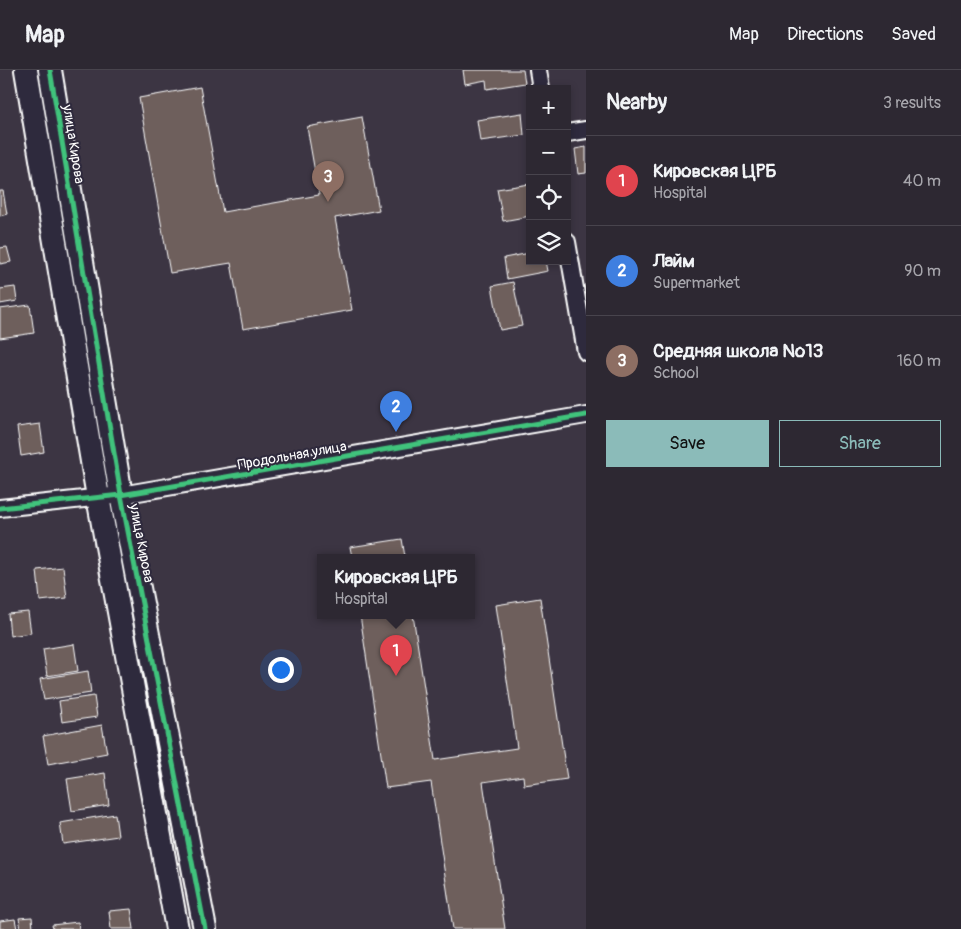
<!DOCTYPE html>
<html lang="en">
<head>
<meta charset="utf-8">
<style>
	body { margin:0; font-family:Pangolin,sans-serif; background:#39343e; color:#f1f3f6 }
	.controls { position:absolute; right:15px; top:15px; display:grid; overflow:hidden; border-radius:0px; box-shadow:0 2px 8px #0003 }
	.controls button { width:45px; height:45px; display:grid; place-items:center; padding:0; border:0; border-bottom:1px solid #48444d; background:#2d2832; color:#f1f3f6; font:25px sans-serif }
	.you { position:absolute; left:280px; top:599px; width:18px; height:18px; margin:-12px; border:4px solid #fff; border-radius:50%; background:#1a73e8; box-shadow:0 0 0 8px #1a73e833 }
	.badge { display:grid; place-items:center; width:32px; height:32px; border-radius:50%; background:#8bbbb9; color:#fff; font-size:16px; font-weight:700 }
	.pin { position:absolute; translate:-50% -41px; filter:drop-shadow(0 1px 2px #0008) }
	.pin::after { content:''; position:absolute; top:26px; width:18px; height:15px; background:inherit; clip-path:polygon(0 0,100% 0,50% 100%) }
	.popup { position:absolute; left:317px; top:484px; width:158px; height:65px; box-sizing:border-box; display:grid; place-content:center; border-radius:0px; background:#2d2832; filter:drop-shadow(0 1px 4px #0005); font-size:16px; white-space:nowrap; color:#a7a6ac }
	.popup b { font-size:19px; color:#f1f3f6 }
	.popup::after { content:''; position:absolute; left:50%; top:100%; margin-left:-10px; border:10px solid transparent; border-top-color:#2d2832 }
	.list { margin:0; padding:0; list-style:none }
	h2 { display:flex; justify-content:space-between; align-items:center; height:65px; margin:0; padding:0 20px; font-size:21px }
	h2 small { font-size:16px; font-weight:400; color:#a7a6ac }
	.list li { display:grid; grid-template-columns:32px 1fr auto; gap:15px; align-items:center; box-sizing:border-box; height:90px; padding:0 20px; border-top:1px solid #48444d }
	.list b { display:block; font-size:19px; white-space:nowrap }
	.list p { margin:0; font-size:16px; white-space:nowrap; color:#a7a6ac }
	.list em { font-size:16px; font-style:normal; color:#a7a6ac }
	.actions { display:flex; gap:10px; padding:15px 20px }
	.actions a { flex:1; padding:11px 0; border:1px solid #8bbbb9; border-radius:0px; text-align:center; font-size:18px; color:#8bbbb9 }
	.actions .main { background:#8bbbb9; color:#111 }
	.icon { flex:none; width:28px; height:28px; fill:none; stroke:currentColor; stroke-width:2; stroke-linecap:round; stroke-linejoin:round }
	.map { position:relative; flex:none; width:586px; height:859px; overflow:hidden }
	header { display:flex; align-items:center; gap:30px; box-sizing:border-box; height:70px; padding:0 25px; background:#2d2832; border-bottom:1px solid #48444d }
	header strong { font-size:24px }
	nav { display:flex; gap:28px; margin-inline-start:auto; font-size:18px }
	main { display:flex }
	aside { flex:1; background:#2d2832 }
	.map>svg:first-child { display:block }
	.building { fill:#6e5f5c; stroke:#fff }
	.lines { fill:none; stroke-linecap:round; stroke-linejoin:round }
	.street-casing { stroke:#fff; stroke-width:20 }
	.secondary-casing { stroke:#fff; stroke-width:26 }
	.street { stroke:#2f2a3d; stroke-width:16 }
	.secondary { stroke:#2f2a3d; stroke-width:22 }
	.cycleway-casing { stroke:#2f2a3d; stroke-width:8 }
	.cycleway { stroke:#40c37c; stroke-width:5 }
	.labels { text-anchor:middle; stroke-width:4; stroke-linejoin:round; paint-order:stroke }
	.street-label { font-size:14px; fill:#fff; stroke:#2f2a3d }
</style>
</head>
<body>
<header>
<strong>Map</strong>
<nav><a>Map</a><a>Directions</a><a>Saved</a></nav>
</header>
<main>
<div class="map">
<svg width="586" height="859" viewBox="0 0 586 859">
	<rect width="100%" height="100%" fill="#3c3543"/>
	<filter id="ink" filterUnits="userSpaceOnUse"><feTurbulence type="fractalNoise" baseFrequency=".02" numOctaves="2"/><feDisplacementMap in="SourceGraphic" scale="10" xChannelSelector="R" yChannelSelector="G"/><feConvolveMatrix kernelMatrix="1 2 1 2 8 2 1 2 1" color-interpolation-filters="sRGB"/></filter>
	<g filter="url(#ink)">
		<path class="building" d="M463,0H523L525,13L487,19L486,10L465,14Z
			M200,17L223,142L319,125L307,57L362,47L379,140L335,148L352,240L243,259L231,193L170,203L139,28Z
			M522,43L524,65L480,71L477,50Z
			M586,77V103L578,104L575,79Z
			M530,114V146L503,151L497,119Z
			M0,121H3L7,144L0,146Z
			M7,177L11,192L0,194V178Z
			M530,183V191H546L548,201L507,209L504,188Z
			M513,212L522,256L500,260L492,216Z
			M15,217L17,231L0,234V219Z
			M30,235L34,263L0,268V239Z
			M40,354L44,382L21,386L17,357Z
			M402,469L405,487H352L350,477Z
			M63,497L67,528L40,531L37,500Z
			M540,528L567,709L524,715L523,706L483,712L505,859H453L431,712L386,718L360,545H413L435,690L517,678L496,535Z
			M28,542L31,563L10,566L8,544Z
			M74,574L78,601L47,606L43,579Z
			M88,601L91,623L44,630L40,609Z
			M94,626L97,647L62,652L59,631Z
			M102,655L107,683L48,694L43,666Z
			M105,703L109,735L72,741L67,709Z
			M115,744L118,766L63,774L60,753Z
			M131,839L134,859H111L109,841Z
			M32,847L33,859H21L19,848Z
			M15,849L17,859H0V851Z
			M78,852L79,859H53L52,855Z"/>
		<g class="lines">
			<g class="street-casing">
				<path id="street" d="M538,0L541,19
					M567,63L586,60
					M567,172L586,282
					M0,438L121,425L586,345"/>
			</g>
			<g class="secondary-casing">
				<path id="secondary" d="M26,0L98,427L177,859
					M50,0L121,425L205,859"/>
			</g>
			<use href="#street" class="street"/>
			<use href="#secondary" class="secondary"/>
			<g class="cycleway-casing">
				<path id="cycleway" d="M50,0L121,425L205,859
					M0,438L121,425L586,345"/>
			</g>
			<use href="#cycleway" class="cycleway"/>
		</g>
	</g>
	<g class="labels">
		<g class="street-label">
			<text transform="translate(74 74) rotate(81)" y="5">улица Кирова</text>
			<text transform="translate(292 385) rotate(-10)" y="5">Продольная улица</text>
			<text transform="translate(142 473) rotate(79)" y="5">улица Кирова</text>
		</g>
	</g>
</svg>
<div class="controls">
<button>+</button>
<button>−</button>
<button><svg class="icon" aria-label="locate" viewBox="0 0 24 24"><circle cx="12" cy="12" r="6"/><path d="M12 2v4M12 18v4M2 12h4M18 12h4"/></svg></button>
<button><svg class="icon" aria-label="layers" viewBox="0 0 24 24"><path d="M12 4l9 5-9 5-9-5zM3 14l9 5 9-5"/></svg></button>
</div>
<div class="you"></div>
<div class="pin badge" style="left:396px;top:606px;background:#e0444e">1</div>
<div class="popup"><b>Кировская ЦРБ</b>Hospital</div>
<div class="pin badge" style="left:396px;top:362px;background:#3f7fe0">2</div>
<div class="pin badge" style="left:328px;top:132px;background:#8d6e63">3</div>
</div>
<aside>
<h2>Nearby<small>3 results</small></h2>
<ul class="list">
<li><span class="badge" style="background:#e0444e">1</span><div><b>Кировская ЦРБ</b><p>Hospital</p></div><em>40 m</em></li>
<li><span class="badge" style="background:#3f7fe0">2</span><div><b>Лайм</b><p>Supermarket</p></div><em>90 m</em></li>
<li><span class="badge" style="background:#8d6e63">3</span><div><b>Средняя школа №13</b><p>School</p></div><em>160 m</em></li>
</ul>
<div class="actions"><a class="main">Save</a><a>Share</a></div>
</aside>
</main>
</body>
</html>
